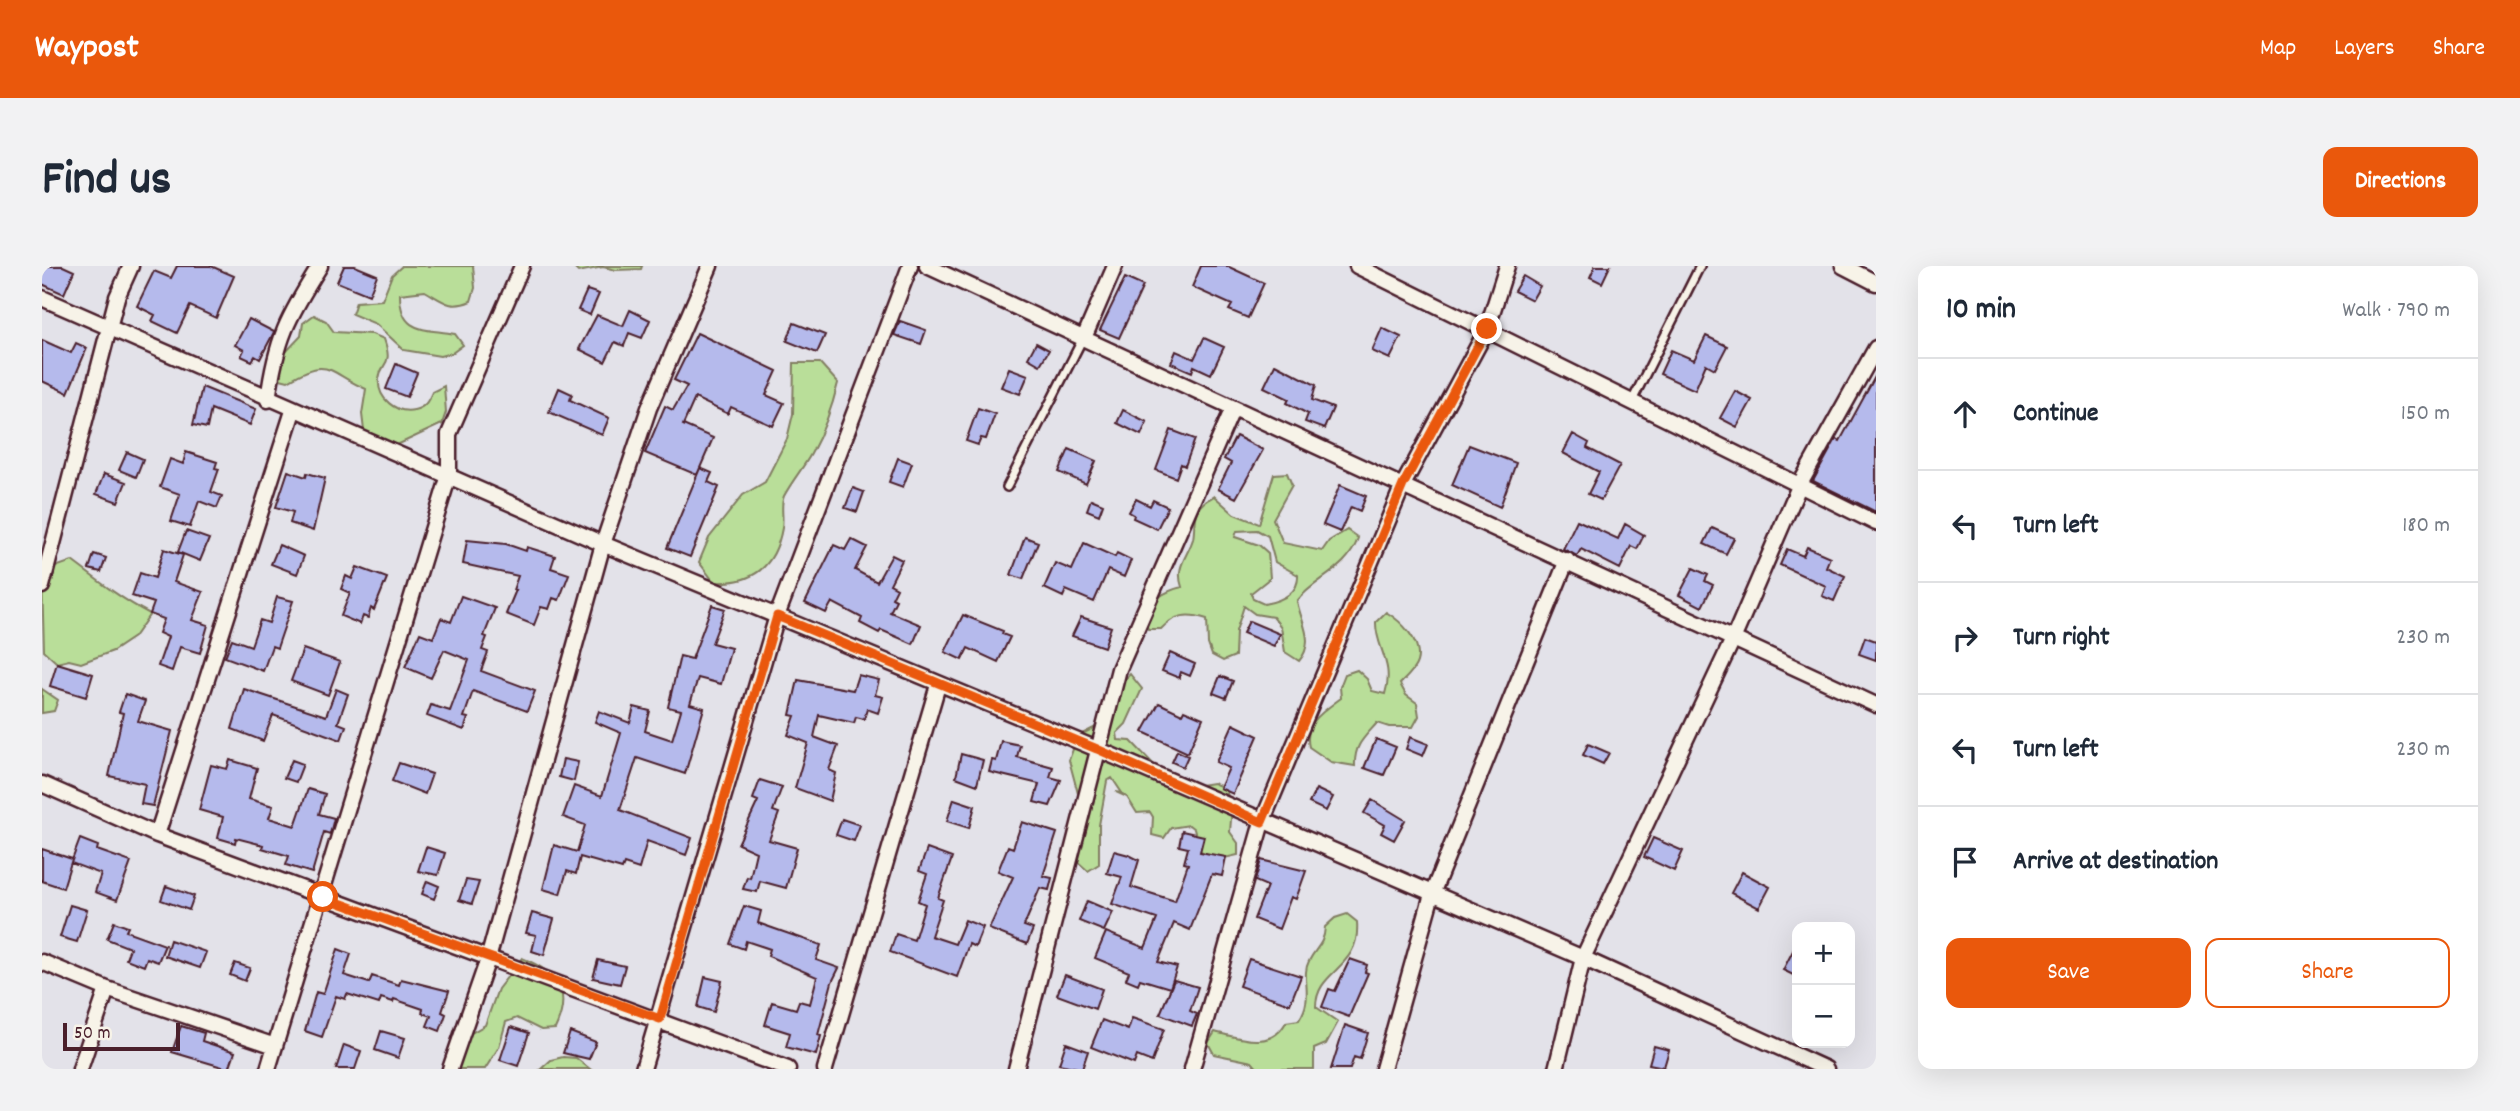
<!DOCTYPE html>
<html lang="en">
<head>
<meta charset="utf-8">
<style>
	body { margin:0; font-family:Dekko,sans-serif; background:#f2f2f3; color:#1f2937 }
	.controls { position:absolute; right:21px; bottom:21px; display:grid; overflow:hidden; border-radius:14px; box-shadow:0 7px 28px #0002 }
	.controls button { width:63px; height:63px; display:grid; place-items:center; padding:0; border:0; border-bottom:2px solid #e0e1e3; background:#fff; color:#1f2937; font:35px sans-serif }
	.scale { position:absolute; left:21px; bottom:18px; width:117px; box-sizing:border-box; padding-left:7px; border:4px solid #4a1f2b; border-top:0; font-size:19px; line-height:24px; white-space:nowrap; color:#4a1f2b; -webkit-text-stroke:5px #f7f3e8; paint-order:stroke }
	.stop { position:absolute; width:21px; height:21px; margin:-16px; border:5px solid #ea580c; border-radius:50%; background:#fff }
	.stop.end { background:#ea580c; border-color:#fff; box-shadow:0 2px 7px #0008 }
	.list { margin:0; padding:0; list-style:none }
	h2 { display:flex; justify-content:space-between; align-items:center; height:91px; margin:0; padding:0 28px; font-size:30px }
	h2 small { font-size:23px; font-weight:400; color:#747a83 }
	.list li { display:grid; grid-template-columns:46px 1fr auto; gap:21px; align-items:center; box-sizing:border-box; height:112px; padding:0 28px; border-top:2px solid #e0e1e3 }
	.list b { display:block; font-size:26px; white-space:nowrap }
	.list em { font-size:23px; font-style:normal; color:#747a83 }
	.actions { display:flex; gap:14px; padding:21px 28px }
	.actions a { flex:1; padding:16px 0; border:2px solid #ea580c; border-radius:14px; text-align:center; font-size:24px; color:#ea580c }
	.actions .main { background:#ea580c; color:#fff }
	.icon { flex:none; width:38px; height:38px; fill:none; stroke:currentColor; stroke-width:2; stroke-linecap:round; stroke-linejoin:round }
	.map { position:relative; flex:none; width:1834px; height:803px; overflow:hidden; border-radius:14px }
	header { display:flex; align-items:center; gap:42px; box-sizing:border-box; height:98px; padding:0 35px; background:#ea580c; color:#fff }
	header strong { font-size:33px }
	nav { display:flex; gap:38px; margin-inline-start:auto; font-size:24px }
	.intro { display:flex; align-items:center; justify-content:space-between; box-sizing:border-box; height:168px; padding:0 42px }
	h1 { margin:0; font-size:49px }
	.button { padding:18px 32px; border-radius:14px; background:#ea580c; color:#fff; font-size:24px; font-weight:700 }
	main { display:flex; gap:42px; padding:0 42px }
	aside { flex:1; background:#fff; border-radius:14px; box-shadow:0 7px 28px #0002 }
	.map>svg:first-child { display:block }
	.green { fill:#b9de99; stroke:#827e62; stroke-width:2; fill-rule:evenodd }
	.building { fill:#b5baec; stroke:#4a1f2b; stroke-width:2 }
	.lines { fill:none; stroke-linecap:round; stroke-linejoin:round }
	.service-casing { stroke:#4a1f2b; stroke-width:12 }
	.minor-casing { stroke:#4a1f2b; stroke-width:19 }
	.service { stroke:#f7f3e8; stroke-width:7 }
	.minor { stroke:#f7f3e8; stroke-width:14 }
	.route { stroke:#ea580c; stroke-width:9 }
</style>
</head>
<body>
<header>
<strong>Waypost</strong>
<nav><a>Map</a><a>Layers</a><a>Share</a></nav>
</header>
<div class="intro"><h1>Find us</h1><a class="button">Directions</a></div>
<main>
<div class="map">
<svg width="1834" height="803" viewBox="0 0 1834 803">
	<rect width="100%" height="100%" fill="#e3e2e9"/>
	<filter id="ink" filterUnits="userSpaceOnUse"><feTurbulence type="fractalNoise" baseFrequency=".0143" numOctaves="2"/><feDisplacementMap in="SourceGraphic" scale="14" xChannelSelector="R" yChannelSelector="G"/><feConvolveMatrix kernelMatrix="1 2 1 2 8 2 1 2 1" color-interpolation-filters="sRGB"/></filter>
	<g filter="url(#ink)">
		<path class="green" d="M360,0H431L433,22L429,35C408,44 401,35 383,25L358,28C358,69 384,62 413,68L421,79L410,87L398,90L362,84L334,58L310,48L314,36L340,34L350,9Z
			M530,0H600L599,3L574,4L561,1L536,6Z
			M272,49L284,55L292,66L330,68L342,73C352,101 339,95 337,113C335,132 354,148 372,144C383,142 386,135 390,126L402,120L404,146L400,158L342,185L323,173L320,148L324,123C286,107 288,89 246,115L234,112L241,89L259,70L261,57Z
			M752,97H778L796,117C790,142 781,166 769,188C761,202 750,215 742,230C738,239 742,251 740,262C733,301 711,318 672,316L657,296L667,272L701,229L723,216L745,173L751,148Z
			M1245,207L1250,219L1231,253L1241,277L1280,285L1287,275L1305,264L1316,272C1306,304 1273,312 1255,335C1259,357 1274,375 1257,395L1243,386L1239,361L1231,351L1213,348L1202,340L1194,365L1193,390L1181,395L1170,389L1166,378L1165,353C1146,347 1133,348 1119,363H1106L1101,352C1106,335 1123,325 1140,321C1133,300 1145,292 1151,273C1153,264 1151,253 1155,245C1159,237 1165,234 1172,230L1192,248L1217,258L1232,208ZM1215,264L1226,270L1233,296L1256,309C1257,328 1238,335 1222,338L1211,333L1209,327L1228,312L1226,287L1217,279L1193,271L1195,265Z
			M30,295C55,314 79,333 108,348L92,371L71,385L39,397L27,394L15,397L2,385L0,314L5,304Z
			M1344,346C1359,355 1381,376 1375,396C1373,404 1364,412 1358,418L1364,429L1375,437L1377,450L1371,461H1347L1335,457C1322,472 1312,479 1313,500L1289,496L1267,481C1261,457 1282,445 1299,432L1298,421L1303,408L1315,404L1325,413L1330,425L1343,428C1353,397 1333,381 1334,356Z
			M1088,408L1100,423L1084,458L1075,467L1076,474L1089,475L1117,504L1130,507L1152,520L1171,517L1183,522L1190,541L1188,566L1196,577V589L1178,593L1158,585L1152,563L1147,559L1129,562L1122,572L1110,569L1111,551L1108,546L1095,547L1085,531L1074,526L1080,527L1070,512L1065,515L1057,559V598L1046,605L1036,596L1038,535L1027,494L1036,470L1054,461L1061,437Z
			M0,423L16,434L12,445L0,447Z
			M1305,648L1315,656C1319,704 1274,703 1274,741L1296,756L1284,778L1272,783V803H1216L1210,796L1172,788L1166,777L1173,766C1199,773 1230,784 1244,756L1257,754C1273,730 1258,712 1267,695C1274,681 1282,679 1283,661L1293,652Z
			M480,692C515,706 531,725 513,763L499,764L475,752L464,756L457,781L443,803H407L419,773L443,759L456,723Z
			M521,791L534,792L548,803H499L509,794Z"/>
		<path class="building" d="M0,0H21L32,5L22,28L0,18Z
			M135,0H169L192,10L174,52L148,40L135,67L110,55L113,49L95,40L112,5L129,12Z
			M302,0H313L335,9L327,29L295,16Z
			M1159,0H1185L1222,17L1206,52L1187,44L1190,39L1150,21Z
			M1553,0H1568L1560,17L1548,11Z
			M1481,10L1498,20L1490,34L1472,25Z
			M1083,12L1101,20L1077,72L1058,64Z
			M545,24L557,28L548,49L536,44Z
			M588,44L608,54L600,72L587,67L582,80L573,76L563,96L537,83L555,49L581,60Z
			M207,53L232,66L218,93L213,90L210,95L199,90L202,84L193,79Z
			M858,55L884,64L879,78L852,69Z
			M752,57L783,69L775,87L745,75Z
			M1340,62L1359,71L1348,93L1330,85Z
			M655,67L735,105L724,129L742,137L731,160L689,141L686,148L653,132L641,159L671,172L655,209L603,187L623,140L631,144L645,120L632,114Z
			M1664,70L1685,80L1673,103L1664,98L1653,124L1618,108L1629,84L1652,94Z
			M1162,72L1182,81L1169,108L1152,100L1150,106L1129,97L1134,85L1152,93Z
			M0,74L29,87L34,77L45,82L26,127L0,115Z
			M994,77L1007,84L998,99L986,92Z
			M354,98L375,107L365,131L344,123Z
			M1233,98L1274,119L1270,134L1291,142L1282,163L1263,156L1266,148L1245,137L1247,133L1222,121Z
			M967,102L986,109L978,128L959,121Z
			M1834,109V246L1771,215L1794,173L1798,175Z
			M160,121L214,143L208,159L169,143L165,162L151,159Z
			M517,122L530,128L528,134L567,152L560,169L507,146Z
			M1693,125L1710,134L1695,161L1678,152Z
			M936,142L953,148L944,173L939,172L936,179L924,175Z
			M1081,144L1105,156L1099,169L1075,157Z
			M1129,164L1153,173L1143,200L1139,198L1134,212L1114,204Z
			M1531,168L1547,177L1545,182L1578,199L1559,234L1546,228L1557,206L1521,187Z
			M1194,170L1221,184L1194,232L1176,223L1189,197L1182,193Z
			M1427,179L1474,197L1458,241L1410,219Z
			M1027,183L1054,195L1044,218L1017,206Z
			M85,186L101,193L94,211L77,204Z
			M144,186L175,196L173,202L177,203L169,226L180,230L175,242L157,235L148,261L129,255L138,228L118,221L128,193L141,198Z
			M856,192L870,197L861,221L847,216Z
			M658,202L670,207L666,216L677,221L648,291L625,282Z
			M246,205L264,211L265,207L283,212L271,265L248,257L251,246L234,241Z
			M62,208L84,216L76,236L54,228Z
			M1298,219L1324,230L1318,245L1309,241L1298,266L1281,259Z
			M811,222L822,226L815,246L803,242Z
			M1049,233L1061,238L1057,249L1045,244Z
			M1094,233L1108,240L1111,234L1126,241L1115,263L1091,252L1092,249L1087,246Z
			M1535,254L1576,273L1583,258L1602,269L1595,283L1589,280L1578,303L1539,283L1535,290L1521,283Z
			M1670,262L1692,272L1684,288L1662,278Z
			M144,265L167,273L158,295L136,286Z
			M983,271L996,276L981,313L969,309Z
			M809,273L825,281L813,304L835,316L850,289L860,294L848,318L855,322L850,332L854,334L848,346L879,359L871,378L839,364L837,367L818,357L820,352L790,336L784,347L763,337L792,279L803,284Z
			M425,274L464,278L484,285L485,281L513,290L509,302L527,308L517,334L511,332L507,343L499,341L492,359L464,348L474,324H471L476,310L421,298Z
			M1042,277L1073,291L1075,287L1089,294L1082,311L1066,304L1052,336L1024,324L1021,331L1002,322L1013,297L1030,304Z
			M237,279L262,290L255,308L229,298Z
			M1765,281L1788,291L1784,301L1803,310L1792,335L1780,330L1784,320L1738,299L1745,283L1761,290Z
			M122,283L141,289L132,316L161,326L150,354L166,359L158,387L138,381L130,405L116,400L126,371L117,367L122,353L108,348L112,337L90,330L98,307L113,312Z
			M52,288L64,292L59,306L47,303Z
			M315,301L345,312L332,344L329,342L326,352L321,350L318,358L299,350L308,327L299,323L304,310L310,313Z
			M1651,302L1666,309L1663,315L1671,319L1660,341L1637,329Z
			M419,330L453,342L442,370L445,371L440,384L446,386L439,405L493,425L485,445L431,425L422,451L426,452L422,464L385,450L389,439L408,445L427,394L402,384L389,412L363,401L378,367L391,372L399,352L409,356Z
			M235,331L251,335L235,382L230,380L221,405L183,391L190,373L209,380L218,354L227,357Z
			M670,339L683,343L670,377L689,382L679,418L656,412L648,438L662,442L643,508L595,492L578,544L650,572L644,589L605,575L597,603L582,598L580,603L538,591L534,608L525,605L518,628L501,623L512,579L535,586L543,559L521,551L532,520L560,530L579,467L553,456L557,445L588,457L592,441L608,445L603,465L630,474L639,444L626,441L638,390L650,393Z
			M921,349L961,365L960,368L968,371L956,396L926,382L920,394L903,386Z
			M1039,351L1069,361L1062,381L1030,370Z
			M1207,355L1238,368L1232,380L1201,367Z
			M1823,371L1834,375V394L1817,388Z
			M261,383L298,396L286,429L249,415Z
			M1128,387L1153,398L1148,410L1139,406L1137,412L1120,405Z
			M15,397L51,408L44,431L8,420Z
			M816,409L837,414L833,429L841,431L836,447L825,443L822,453L814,451L812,457L777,449L772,471L796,480L787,504L794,507L788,535L753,522L766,477L746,469L753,450L748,449L756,414L811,424Z
			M1178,410L1191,415L1184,432L1171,427Z
			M202,423L284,450L294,423L306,428L296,457L304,460L299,474L231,449L221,475L190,463Z
			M83,428L103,435L96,455L130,465L111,540L99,538L103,518L67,510L81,447L77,446Z
			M1117,437L1140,448L1142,444L1161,452L1146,487L1101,466Z
			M1191,458L1216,470L1191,528L1178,522L1187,502L1174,496Z
			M1368,471L1386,478L1381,490L1364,483Z
			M1334,473L1354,481L1342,509L1322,502Z
			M959,475L978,479L975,491L1011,501L1008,511L1019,514L1008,540L992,536L997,518L947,506L950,494L954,495Z
			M1546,478L1567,487L1561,498L1541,489Z
			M1135,485L1146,490L1141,501L1130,496Z
			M919,488L941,494L935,519L914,511Z
			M521,493L536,496L532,515L517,511Z
			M188,494L215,502L207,533L231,540L227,552L253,560L266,523L283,528L277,548L292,552L288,568L282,566L270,607L244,599L247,590L220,582L221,579L194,572L193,577L176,572L181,551L157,544L169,499L185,503Z
			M250,494L261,498L254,516L242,512Z
			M357,497L390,508L383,528L350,515Z
			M718,514L740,521L731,545L737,547L727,574L755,582L744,622L718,615L715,626L701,623L705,611L708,612L714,586L696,578L716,535L711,533Z
			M1274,523L1291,531L1284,545L1267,537Z
			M912,533L933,540L927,562L905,555Z
			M1330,534L1363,554L1352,574L1339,567L1343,559L1322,547Z
			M800,553L818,559L812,575L794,569Z
			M980,556L1015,567L1001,610L1010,612L1007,624L998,622L982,660L991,663L985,678L947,663L971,611L956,605L966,580L971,582Z
			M1140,565L1162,570L1158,586L1184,591L1180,610L1170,608L1148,664L1132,657L1116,696L1135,701L1128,722L1098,713L1096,718L1084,713L1087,706L1053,692L1064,666L1103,682L1115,653L1070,638L1080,611L1065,607L1072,585L1087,589L1097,594L1089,621L1133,635L1146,598L1142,597L1146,582L1137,580Z
			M1611,572L1641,585L1632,605L1602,591Z
			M38,573L56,580L55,584L89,596L75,634L53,626L59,608L29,597Z
			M384,581L403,587L396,609L376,605Z
			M0,583L30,593L21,622L0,615Z
			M885,583L910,592L896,632L901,634L889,670L913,678L923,654L941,661L933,681L927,678L915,711L848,686L854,668L872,674L883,638L876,635L885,608L877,605Z
			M1219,594L1264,605L1254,633L1249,631L1237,663L1212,653L1225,620L1213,615Z
			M1700,606L1728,621L1717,642L1689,627Z
			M424,614L437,616L430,638L417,634Z
			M385,615L397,620L392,633L380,628Z
			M124,620L152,630L147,644L119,634Z
			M1045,635L1071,646L1062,665L1037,655Z
			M28,639L45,644L35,676L18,671Z
			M702,640L719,645L716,657L779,679L774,694L797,702L790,716L776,769L779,770L774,789L744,781L748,767L723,759L730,736L754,743L757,735L768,738L775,711L726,690L728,683L704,675L702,683L688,678Z
			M490,647L512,653L502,689L490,685L494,669L484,667Z
			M72,656L86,661L84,665L123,679L116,696L105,692L102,700L84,693L88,682L65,673Z
			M128,674L164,686L158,702L123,690Z
			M1755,677V711L1741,704Z
			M296,683L309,688L302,709L327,717L330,710L357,719L359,713L407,725L400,746L404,748L398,765L385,760L389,750L380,747L381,743L352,733L351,736L339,732L337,738L305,728L303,733L294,730L280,771L263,765L274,726L281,728Z
			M1207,693L1259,710L1248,738L1197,720Z
			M1308,693L1325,699L1323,706L1326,707L1307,751L1280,741L1287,723L1293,725Z
			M556,694L583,700L578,718L551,712Z
			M193,697L208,702L203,715L188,709Z
			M1023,709L1060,723L1053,743L1015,729Z
			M663,711L680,715L672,746L656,741Z
			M1132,714L1156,721L1148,745L1155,748L1150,760L1118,748Z
			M1090,752L1122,763L1110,796L1095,790L1092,798L1049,781L1060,754L1086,764Z
			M1303,759L1326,767L1318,793L1312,791L1308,803H1289Z
			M139,760L162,767L160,775L193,786L187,803L130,786Z
			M469,761L487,767L476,800L458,794Z
			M339,765L363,772L356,792L333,784Z
			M528,766L554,776L547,793L521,787Z
			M1024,777L1046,785L1040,803L1017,798Z
			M302,779L319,785L313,803H294Z
			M1612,780L1627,784L1622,801L1607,798Z"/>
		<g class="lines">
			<g class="service-casing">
				<path id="service" d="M1590,135L1658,0
					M965,221L1041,72"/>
			</g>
			<g class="minor-casing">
				<path id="minor" d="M885,0L1834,439
					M1315,0L1834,257
					M1801,0L1834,17
					M0,32L561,278L1055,483L1541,692L1784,803
					M1042,72L1073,0
					M226,134C234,73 246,51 278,0
					M0,320L75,31L89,0
					M0,518L115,569L746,803
					M115,569L251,145
					M0,696L65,723L233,780
					M38,803L65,723
					M226,803L407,209V168L480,0
					M408,803L446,693L561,278L607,142L668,0
					M601,803L735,350L868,0
					M783,803L896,419
					M974,803L1077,403L1191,142
					M1150,803L1220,556L1361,219L1445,63L1465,0
					M1341,803L1390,628L1525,294
					M1514,803L1541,692L1692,371L1758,218L1834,82"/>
			</g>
			<use href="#service" class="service"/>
			<use href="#minor" class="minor"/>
		</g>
	</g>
	<g class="lines" filter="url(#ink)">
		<path class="route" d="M281,631L618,753L735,350L1055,483L1220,556L1361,219L1445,63"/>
	</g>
</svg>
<div class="controls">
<button>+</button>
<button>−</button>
</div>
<div class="scale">50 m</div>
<div class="stop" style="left:281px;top:631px"></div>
<div class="stop end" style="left:1445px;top:63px"></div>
</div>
<aside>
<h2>10 min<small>Walk · 790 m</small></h2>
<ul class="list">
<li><svg class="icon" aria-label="ahead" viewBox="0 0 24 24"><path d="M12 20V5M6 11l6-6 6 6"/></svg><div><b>Continue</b></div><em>150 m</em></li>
<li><svg class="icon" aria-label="left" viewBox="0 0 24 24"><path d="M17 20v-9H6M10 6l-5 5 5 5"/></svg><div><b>Turn left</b></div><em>180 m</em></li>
<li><svg class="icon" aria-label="right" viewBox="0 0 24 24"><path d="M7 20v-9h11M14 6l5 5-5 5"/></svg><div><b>Turn right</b></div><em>230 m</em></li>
<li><svg class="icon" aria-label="left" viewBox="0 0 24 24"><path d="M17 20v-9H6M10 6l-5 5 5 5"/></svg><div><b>Turn left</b></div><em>230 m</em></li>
<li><svg class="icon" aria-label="arrive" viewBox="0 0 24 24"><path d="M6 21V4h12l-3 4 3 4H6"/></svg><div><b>Arrive at destination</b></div></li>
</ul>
<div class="actions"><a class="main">Save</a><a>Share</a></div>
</aside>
</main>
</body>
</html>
